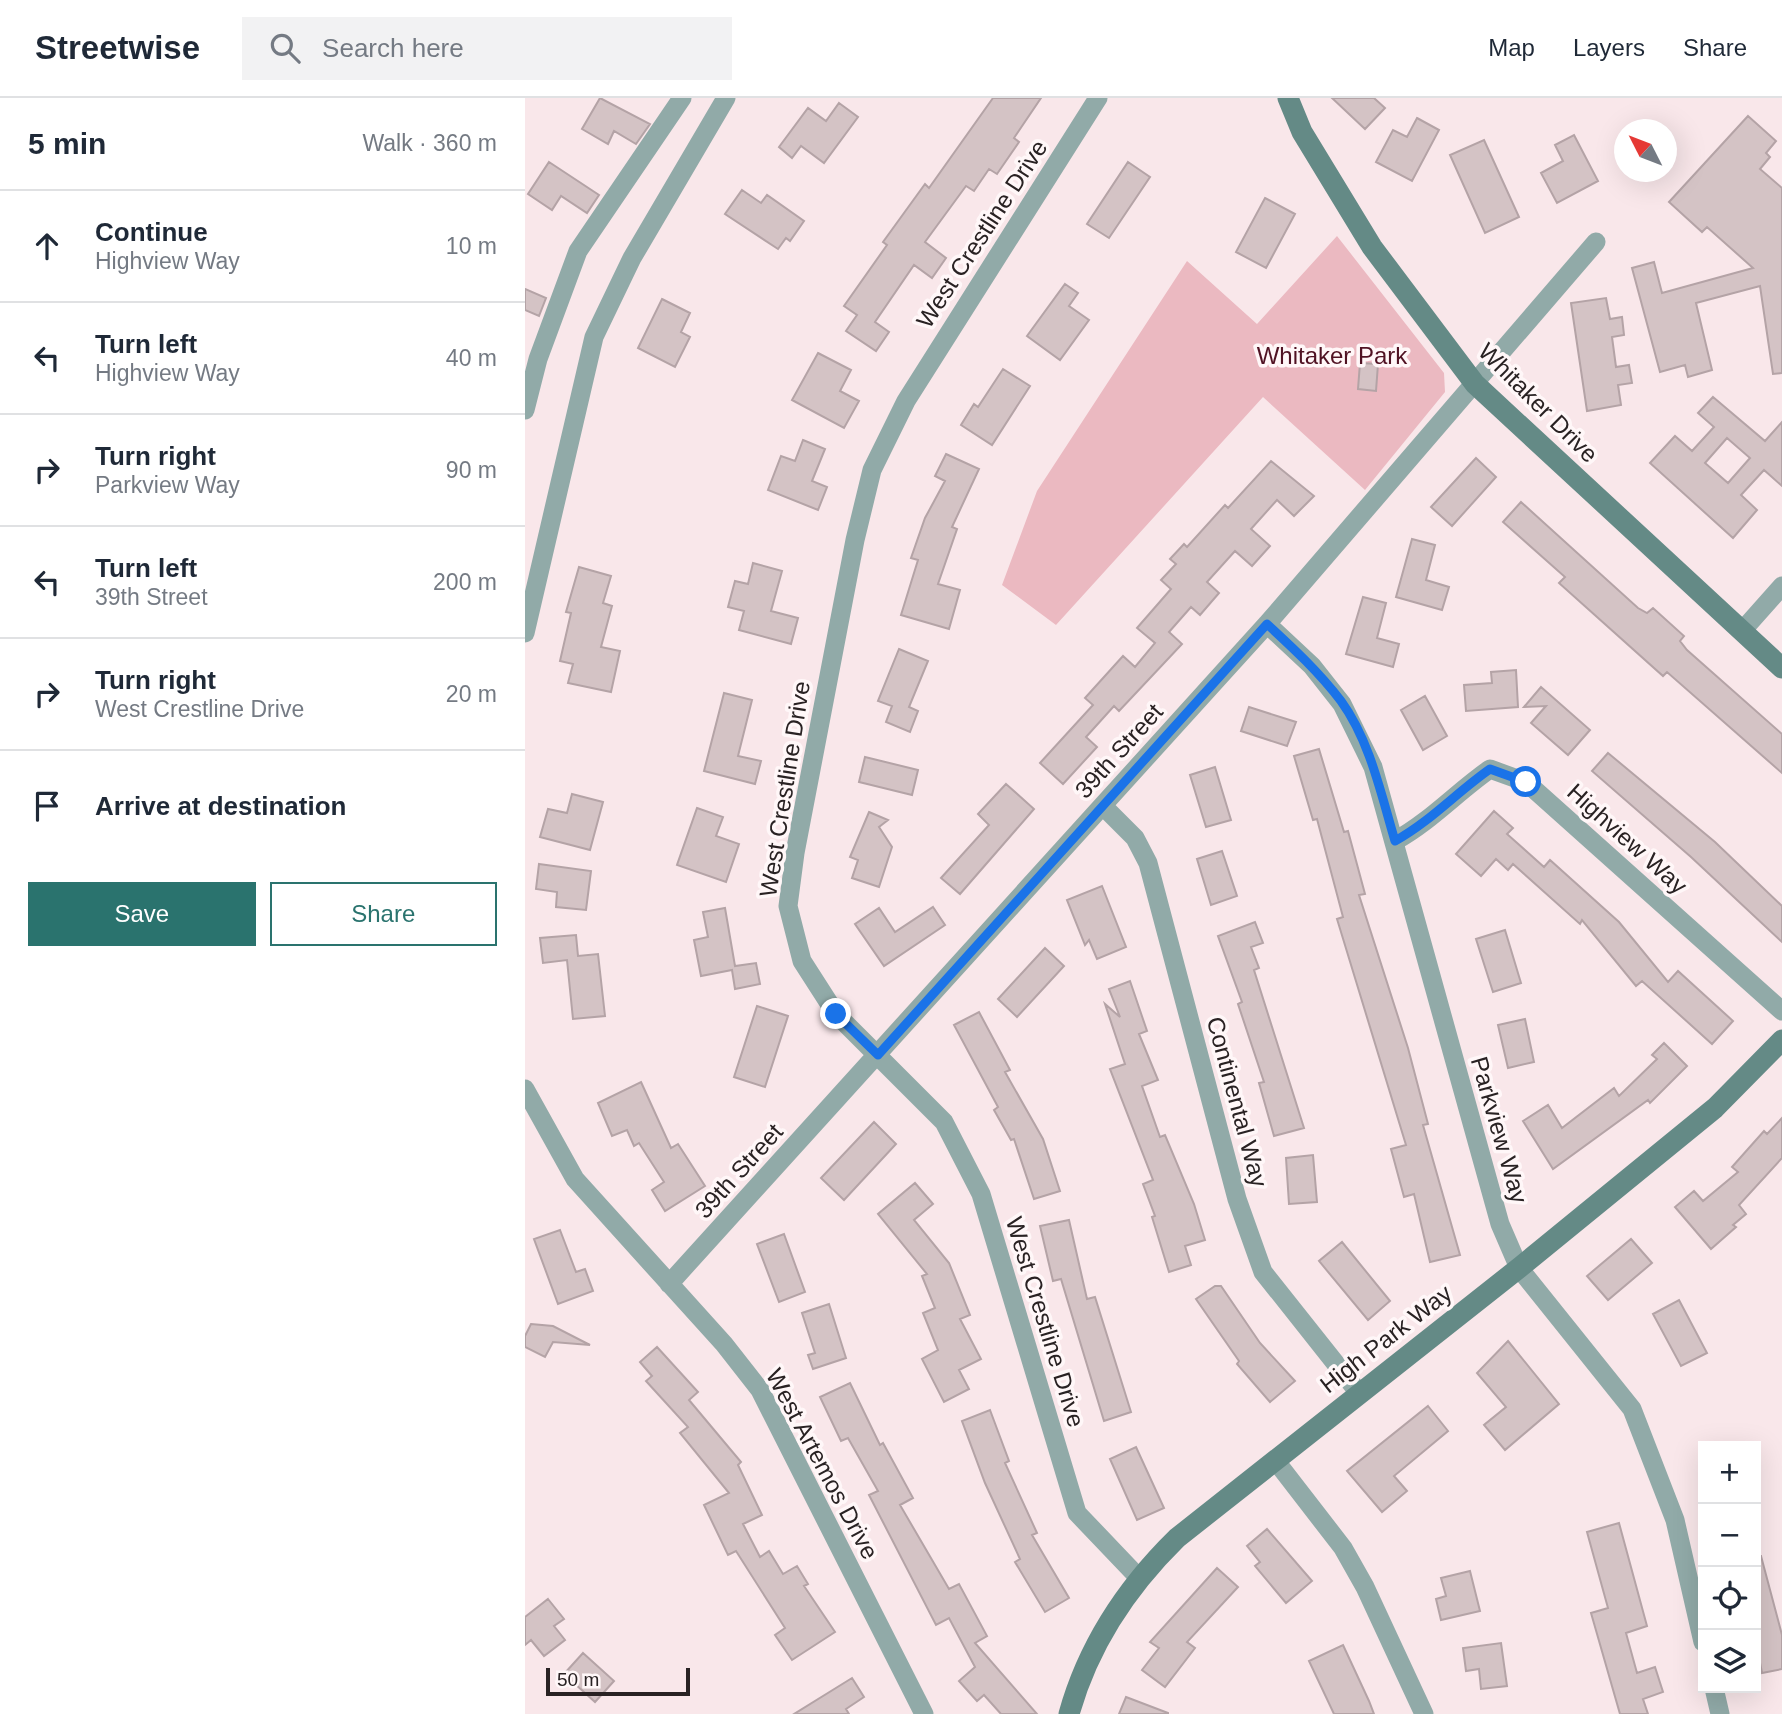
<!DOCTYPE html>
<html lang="en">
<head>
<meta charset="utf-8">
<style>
	body { margin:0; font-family:Arial,sans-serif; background:#f2f2f3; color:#1f2937 }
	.controls { position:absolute; right:21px; bottom:21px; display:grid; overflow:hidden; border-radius:0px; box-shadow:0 7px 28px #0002 }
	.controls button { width:63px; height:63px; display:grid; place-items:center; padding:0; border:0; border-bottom:2px solid #e0e1e3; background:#fff; color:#1f2937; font:35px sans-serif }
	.compass { position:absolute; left:1089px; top:21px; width:63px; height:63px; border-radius:50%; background:#fff; box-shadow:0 7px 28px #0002; rotate:312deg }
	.scale { position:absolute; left:21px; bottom:18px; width:144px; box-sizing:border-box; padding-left:7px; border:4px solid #292223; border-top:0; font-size:19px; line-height:24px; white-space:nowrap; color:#292223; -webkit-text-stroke:5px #fff7f8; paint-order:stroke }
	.stop { position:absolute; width:21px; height:21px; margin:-16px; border:5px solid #1a73e8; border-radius:50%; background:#fff }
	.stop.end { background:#1a73e8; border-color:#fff; box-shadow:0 2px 7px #0008 }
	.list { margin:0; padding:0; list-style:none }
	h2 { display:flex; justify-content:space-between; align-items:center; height:91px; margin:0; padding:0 28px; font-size:30px }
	h2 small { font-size:23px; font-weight:400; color:#747a83 }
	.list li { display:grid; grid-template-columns:46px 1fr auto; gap:21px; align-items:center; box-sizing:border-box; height:112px; padding:0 28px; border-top:2px solid #e0e1e3 }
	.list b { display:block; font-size:26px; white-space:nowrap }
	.list p { margin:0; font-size:23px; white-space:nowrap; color:#747a83 }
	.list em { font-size:23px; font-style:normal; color:#747a83 }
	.actions { display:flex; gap:14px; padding:21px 28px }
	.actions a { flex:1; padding:16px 0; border:2px solid #2a736e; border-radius:0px; text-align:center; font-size:24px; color:#2a736e }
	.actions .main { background:#2a736e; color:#fff }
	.icon { flex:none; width:38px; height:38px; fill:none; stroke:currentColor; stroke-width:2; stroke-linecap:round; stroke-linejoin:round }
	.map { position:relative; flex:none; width:1257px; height:1616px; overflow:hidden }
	header { display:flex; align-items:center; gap:42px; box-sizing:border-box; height:98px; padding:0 35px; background:#fff; border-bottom:2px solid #e0e1e3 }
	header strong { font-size:33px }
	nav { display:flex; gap:38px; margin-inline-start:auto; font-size:24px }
	.search { width:490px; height:63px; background:#f2f2f3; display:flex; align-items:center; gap:18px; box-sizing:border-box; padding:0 24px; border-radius:0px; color:#747a83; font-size:26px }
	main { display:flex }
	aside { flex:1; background:#fff }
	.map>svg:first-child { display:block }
	.green { fill:#ebb9c1 }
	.building { fill:#d4c3c5; stroke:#b4a3a6; stroke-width:2; fill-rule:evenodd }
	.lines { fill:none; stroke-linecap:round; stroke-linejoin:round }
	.street { stroke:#91aaa8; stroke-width:19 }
	.secondary { stroke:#648a86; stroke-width:21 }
	.route { stroke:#1a73e8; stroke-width:9 }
	.labels { text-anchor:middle; stroke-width:7; stroke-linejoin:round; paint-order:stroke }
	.street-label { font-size:24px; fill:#292223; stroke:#fff7f8 }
	.park-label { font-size:24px; fill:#501223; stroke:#fff7f8 }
</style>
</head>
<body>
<header>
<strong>Streetwise</strong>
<div class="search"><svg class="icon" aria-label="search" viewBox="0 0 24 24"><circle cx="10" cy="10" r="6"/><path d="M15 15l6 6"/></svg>Search here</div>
<nav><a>Map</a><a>Layers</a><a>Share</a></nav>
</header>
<main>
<aside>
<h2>5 min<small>Walk · 360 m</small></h2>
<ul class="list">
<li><svg class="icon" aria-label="ahead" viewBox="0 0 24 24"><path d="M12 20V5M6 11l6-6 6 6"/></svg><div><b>Continue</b><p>Highview Way</p></div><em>10 m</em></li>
<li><svg class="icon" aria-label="left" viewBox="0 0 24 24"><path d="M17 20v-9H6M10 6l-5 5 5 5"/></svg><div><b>Turn left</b><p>Highview Way</p></div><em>40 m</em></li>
<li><svg class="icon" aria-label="right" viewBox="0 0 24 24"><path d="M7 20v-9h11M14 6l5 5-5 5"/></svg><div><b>Turn right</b><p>Parkview Way</p></div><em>90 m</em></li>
<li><svg class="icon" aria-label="left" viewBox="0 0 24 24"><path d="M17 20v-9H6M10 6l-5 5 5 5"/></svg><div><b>Turn left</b><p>39th Street</p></div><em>200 m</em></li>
<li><svg class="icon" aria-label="right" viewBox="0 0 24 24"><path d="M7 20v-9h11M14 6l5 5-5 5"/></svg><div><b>Turn right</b><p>West Crestline Drive</p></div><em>20 m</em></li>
<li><svg class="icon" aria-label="arrive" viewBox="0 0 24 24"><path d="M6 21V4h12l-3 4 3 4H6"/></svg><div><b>Arrive at destination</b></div></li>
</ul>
<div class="actions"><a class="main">Save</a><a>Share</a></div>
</aside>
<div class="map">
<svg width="1257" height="1616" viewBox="0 0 1257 1616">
	<rect width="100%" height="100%" fill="#f9e7ea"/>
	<path class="green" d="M812,138L919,275L920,294L840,392L738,299L531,527L477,487L512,393L662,163L732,226Z"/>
	<path class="building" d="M75,0L125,26L111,46L89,33L83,46L57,31Z
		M468,0H516L489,40L494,44L472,76L464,71L449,93L441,88L400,144L421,160L407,180L389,167L350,224L364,234L351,253L321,233L332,217L319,208L362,147L358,144L400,86L404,90Z
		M807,0H849L860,10L840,31Z
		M314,5L333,19L299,65L276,48L267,60L254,49L283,10L301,23Z
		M1223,18L1251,43L1241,55L1245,59L1235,71L1257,90V275L1248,276L1235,188L1171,205L1187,272L1163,279L1160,267L1135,274L1107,170L1129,164L1137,195L1228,170L1182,129L1177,134L1144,104Z
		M892,20L914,32L887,83L851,64L868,32L882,39Z
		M1049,37L1073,83L1032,105L1016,75L1038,63L1030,47Z
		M959,42L994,119L960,135L925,57Z
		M24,64L74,97L62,115L36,98L27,112L3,96Z
		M603,64L625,79L584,140L562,126Z
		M217,92L236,105L242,97L279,123L265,143L261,140L253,151L200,116Z
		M740,100L770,116L741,170L711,154Z
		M540,186L553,195L544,208L564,222L535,262L502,238Z
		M0,191L21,200L14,218L0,212Z
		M1081,200L1085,221L1097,219L1099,237L1087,239L1091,269L1104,267L1107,285L1093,287L1096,307L1062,313L1046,205Z
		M137,201L165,215L156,234L165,239L150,269L113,250Z
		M293,255L326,272L315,293L334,303L319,330L267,302Z
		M835,265L853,266L851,293L833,291Z
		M478,271L505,288L467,347L436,327L449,306L453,309Z
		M1188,299L1240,343L1257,324V388L1239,372L1216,397L1232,412L1208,440L1125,365L1150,338L1167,353L1189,329L1173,315ZM1202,340L1225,360L1203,385L1180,365Z
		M278,342L300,351L287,383L302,389L293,412L243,392L256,358L270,363Z
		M421,356L454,371L427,429L432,431L413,486L435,492L424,531L376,517L393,462L386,460L400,420L420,383L410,378Z
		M951,360L971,379L927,428L906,409Z
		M746,363L789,398L769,418L752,402L726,431L745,448L727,468L710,453L682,484L694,495L675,517L666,509L644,534L657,546L594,613L589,608L561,639L572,649L538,686L515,665L568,607L560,600L598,558L610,569L630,545L612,530L646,491L636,482L651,466L645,461L659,446L662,449L700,407L703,410Z
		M996,404L1113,510L1122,515L1128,510L1159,538L1155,543L1162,552L1257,636V675L1142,574L1138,578L1034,485L1040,479L978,424Z
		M887,441L910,447L901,482L924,489L917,512L871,499Z
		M228,465L257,473L246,513L273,520L266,546L214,532L219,513L203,509L210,483L223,486Z
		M54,469L86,478L78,505L87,508L76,549L95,553L86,594L43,585L48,566L35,563L46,515L41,514Z
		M838,499L861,505L852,540L874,546L868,569L821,556Z
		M374,551L403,563L384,609L393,613L385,634L361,624L367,608L353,603Z
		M991,572L993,609L941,613L939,587L967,585L966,574Z
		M1016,589L1065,632L1043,657L1006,625L1021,608L999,609Z
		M199,595L227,602L213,658L236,663L230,686L179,673Z
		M900,598L922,638L898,652L876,612Z
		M724,609L771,624L762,648L716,633Z
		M794,651L819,734L823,733L840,796L834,797L883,950L903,1026L898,1027L935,1157L905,1164L889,1096L879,1099L866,1051L881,1047L812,821L818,819L792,721L788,722L769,658Z
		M1083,655L1190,744L1257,808V844L1166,759L1067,673Z
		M340,659L393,672L387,697L334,684Z
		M690,669L706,722L681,729L665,677Z
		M481,686L509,711L435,796L416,780L464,727L453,716Z
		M47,696L78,704L65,752L15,739L23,711L42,715Z
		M172,710L198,719L191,738L214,746L201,784L152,767Z
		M969,713L988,730L982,736L1019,769L1025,762L1094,824L1143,884L1153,873L1208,923L1187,946L1117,883L1111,888L1057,822L1055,826L988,766L983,772L971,761L956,778L931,756Z
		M344,714L363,722L354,729L367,749L354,789L327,780L333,762L325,759Z
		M697,753L712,798L686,807L672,761Z
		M14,766L66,773L61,812L31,809L32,794L11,791Z
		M577,788L601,849L572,861L564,842L560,847L542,802Z
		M408,809L420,827L359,868L330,826L354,810L370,834Z
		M200,810L210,868L231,865L235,886L210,891L207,872L176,878L169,842L183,839L178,814Z
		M730,824L738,845L726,849L734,870L729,872L779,1030L749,1038L734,985L739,984L713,906L717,904L693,838Z
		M980,832L996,885L968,894L951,841Z
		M51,837L53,858L73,856L80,918L48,921L42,862L18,865L15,840Z
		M520,850L539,868L492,919L473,901Z
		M605,883L622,933L614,936L633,982L617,988L635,1039L640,1037L669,1106L680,1142L660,1148L666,1167L644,1174L627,1119L630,1118L618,1086L628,1082L585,971L600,966L580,906L595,919L584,891Z
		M232,908L263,918L240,989L209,979Z
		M454,914L485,972L480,974L518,1041L535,1093L509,1101L489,1041L486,1042L469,1012L473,1009L429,927Z
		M1000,921L1009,964L983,970L973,927Z
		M1139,945L1162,968L1125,1005L1123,1002L1028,1071L998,1023L1023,1007L1037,1030L1089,990L1094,998L1132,961L1127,957Z
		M116,984L146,1050L153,1046L180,1088L140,1113L127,1092L139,1084L114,1045L109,1048L102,1032L87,1038L73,1005Z
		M1257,1020V1060L1214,1107L1221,1116L1208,1127L1211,1129L1186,1151L1150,1109L1169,1093L1178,1103L1213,1074L1207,1069L1239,1033L1242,1036Z
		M349,1024L371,1046L319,1102L296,1080Z
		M788,1057L792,1104L764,1106L761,1060Z
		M390,1085L408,1106L389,1122L424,1165L445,1217L435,1221L456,1261L434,1272L444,1291L419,1304L397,1261L413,1252L398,1215L410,1210L397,1178L402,1176L353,1116Z
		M544,1122L562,1201L570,1199L606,1314L579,1323L536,1181L528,1183L515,1128Z
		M35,1132L51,1174L60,1171L68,1193L33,1206L9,1141Z
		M259,1136L280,1194L254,1204L232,1146Z
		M1106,1141L1127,1165L1083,1202L1062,1178Z
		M817,1144L865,1203L843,1222L794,1163Z
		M690,1188H696L735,1245L770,1283L745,1304L712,1266L714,1263L671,1201Z
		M1154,1202L1182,1255L1156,1268L1128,1216Z
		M304,1206L321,1260L288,1271L283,1257L290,1255L277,1215Z
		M6,1226L28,1228L65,1247L28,1244L20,1259L0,1249V1238Z
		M983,1243L1034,1306L980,1352L959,1327L981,1309L952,1275Z
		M132,1249L173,1294L164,1302L216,1364L213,1367L237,1417L218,1426L235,1459L244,1453L258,1476L272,1468L283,1486L279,1488L310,1534L267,1562L250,1537L260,1530L211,1453L203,1457L179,1407L204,1395L155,1335L163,1329L121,1283L127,1278L115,1264Z
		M325,1285L355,1347L358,1345L388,1400L375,1407L424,1491L434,1486L462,1538L450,1545L512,1616H476L459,1597L452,1603L434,1583L450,1569L424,1520L411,1527L344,1397L353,1393L323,1340L316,1343L295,1299Z
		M903,1308L923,1333L869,1378L882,1393L857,1414L822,1373Z
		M465,1312L484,1363L480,1365L512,1435L507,1437L544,1500L520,1514L490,1464L495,1461L460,1385L437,1323Z
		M611,1349L639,1410L612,1422L585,1361Z
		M1094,1425L1122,1528L1101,1535L1112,1575L1130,1569L1138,1594L1118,1601L1123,1616H1095L1066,1515L1083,1510L1062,1434Z
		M742,1431L787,1483L761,1505L730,1468L735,1464L722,1448Z
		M1231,1458H1236L1257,1537V1571L1237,1575L1231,1544Z
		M692,1470L713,1489L662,1544L670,1550L640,1589L617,1572L634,1550L625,1544Z
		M945,1473L955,1513L916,1522L911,1501L921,1498L916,1480Z
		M23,1501L39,1521L29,1528L40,1542L19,1558L6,1542L0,1547V1519Z
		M976,1545L982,1588L956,1591L954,1571L941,1573L938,1550Z
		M818,1547L844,1603L849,1616H809L784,1563Z
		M58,1555L89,1583L70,1604L39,1576Z
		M327,1580L339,1599L321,1611L324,1616H269Z
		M601,1599L643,1615V1616H594Z"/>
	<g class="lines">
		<path class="street" d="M573,0L381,303L347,372L330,442L270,755L263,808L277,863L311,916L419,1024L456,1096L552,1415L614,1480
			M0,312L13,261L53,153L157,0
			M742,526L787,568L817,606L848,669L975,1126L994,1170L1107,1311L1150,1422L1178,1544
			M1217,533L1257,488
			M0,535L69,239L107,160L201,0
			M578,708L610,740L623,765L712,1101L738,1174L834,1295
			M870,743C906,723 932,694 965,671L1001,684L1257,913
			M0,991L50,1081L199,1246L235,1292L399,1616
			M144,1186L742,526L1071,144
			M750,1362L818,1450L840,1489L899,1616
			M1189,1590L1195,1616"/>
		<path class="secondary" d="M763,0L777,34L847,149L950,286L1257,570
			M544,1616C563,1548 602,1489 652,1440L994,1170L1190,1010L1257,942"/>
	</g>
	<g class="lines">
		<path class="route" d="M311,916L353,957L742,526C768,550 794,574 816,603C845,643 856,696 870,743C906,723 932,694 965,671L1001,684"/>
	</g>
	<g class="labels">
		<g class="street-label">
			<text transform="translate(457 136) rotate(-57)" y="8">West Crestline Drive</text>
			<text transform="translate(1013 305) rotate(45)" y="8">Whitaker Drive</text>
			<text transform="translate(594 653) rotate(-48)" y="8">39th Street</text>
			<text transform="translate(260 691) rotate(-81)" y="8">West Crestline Drive</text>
			<text transform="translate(1102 741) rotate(42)" y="8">Highview Way</text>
			<text transform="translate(712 1004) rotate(75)" y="8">Continental Way</text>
			<text transform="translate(974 1032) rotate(74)" y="8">Parkview Way</text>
			<text transform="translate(214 1073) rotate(-48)" y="8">39th Street</text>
			<text transform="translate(520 1224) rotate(73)" y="8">West Crestline Drive</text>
			<text transform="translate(861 1241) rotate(-38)" y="8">High Park Way</text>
			<text transform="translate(297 1366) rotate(62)" y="8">West Artemos Drive</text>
		</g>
		<g class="park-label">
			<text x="807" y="266">Whitaker Park</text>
		</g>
	</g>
</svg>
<div class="controls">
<button>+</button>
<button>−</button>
<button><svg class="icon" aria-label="locate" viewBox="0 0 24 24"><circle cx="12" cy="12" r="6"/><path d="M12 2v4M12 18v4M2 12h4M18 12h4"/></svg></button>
<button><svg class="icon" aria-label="layers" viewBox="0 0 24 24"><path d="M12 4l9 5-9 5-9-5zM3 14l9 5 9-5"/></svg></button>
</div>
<svg class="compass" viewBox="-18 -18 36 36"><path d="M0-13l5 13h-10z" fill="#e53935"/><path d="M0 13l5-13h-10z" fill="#747a83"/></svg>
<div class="scale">50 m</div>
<div class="stop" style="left:1001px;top:684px"></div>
<div class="stop end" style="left:311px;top:916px"></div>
</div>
</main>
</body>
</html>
